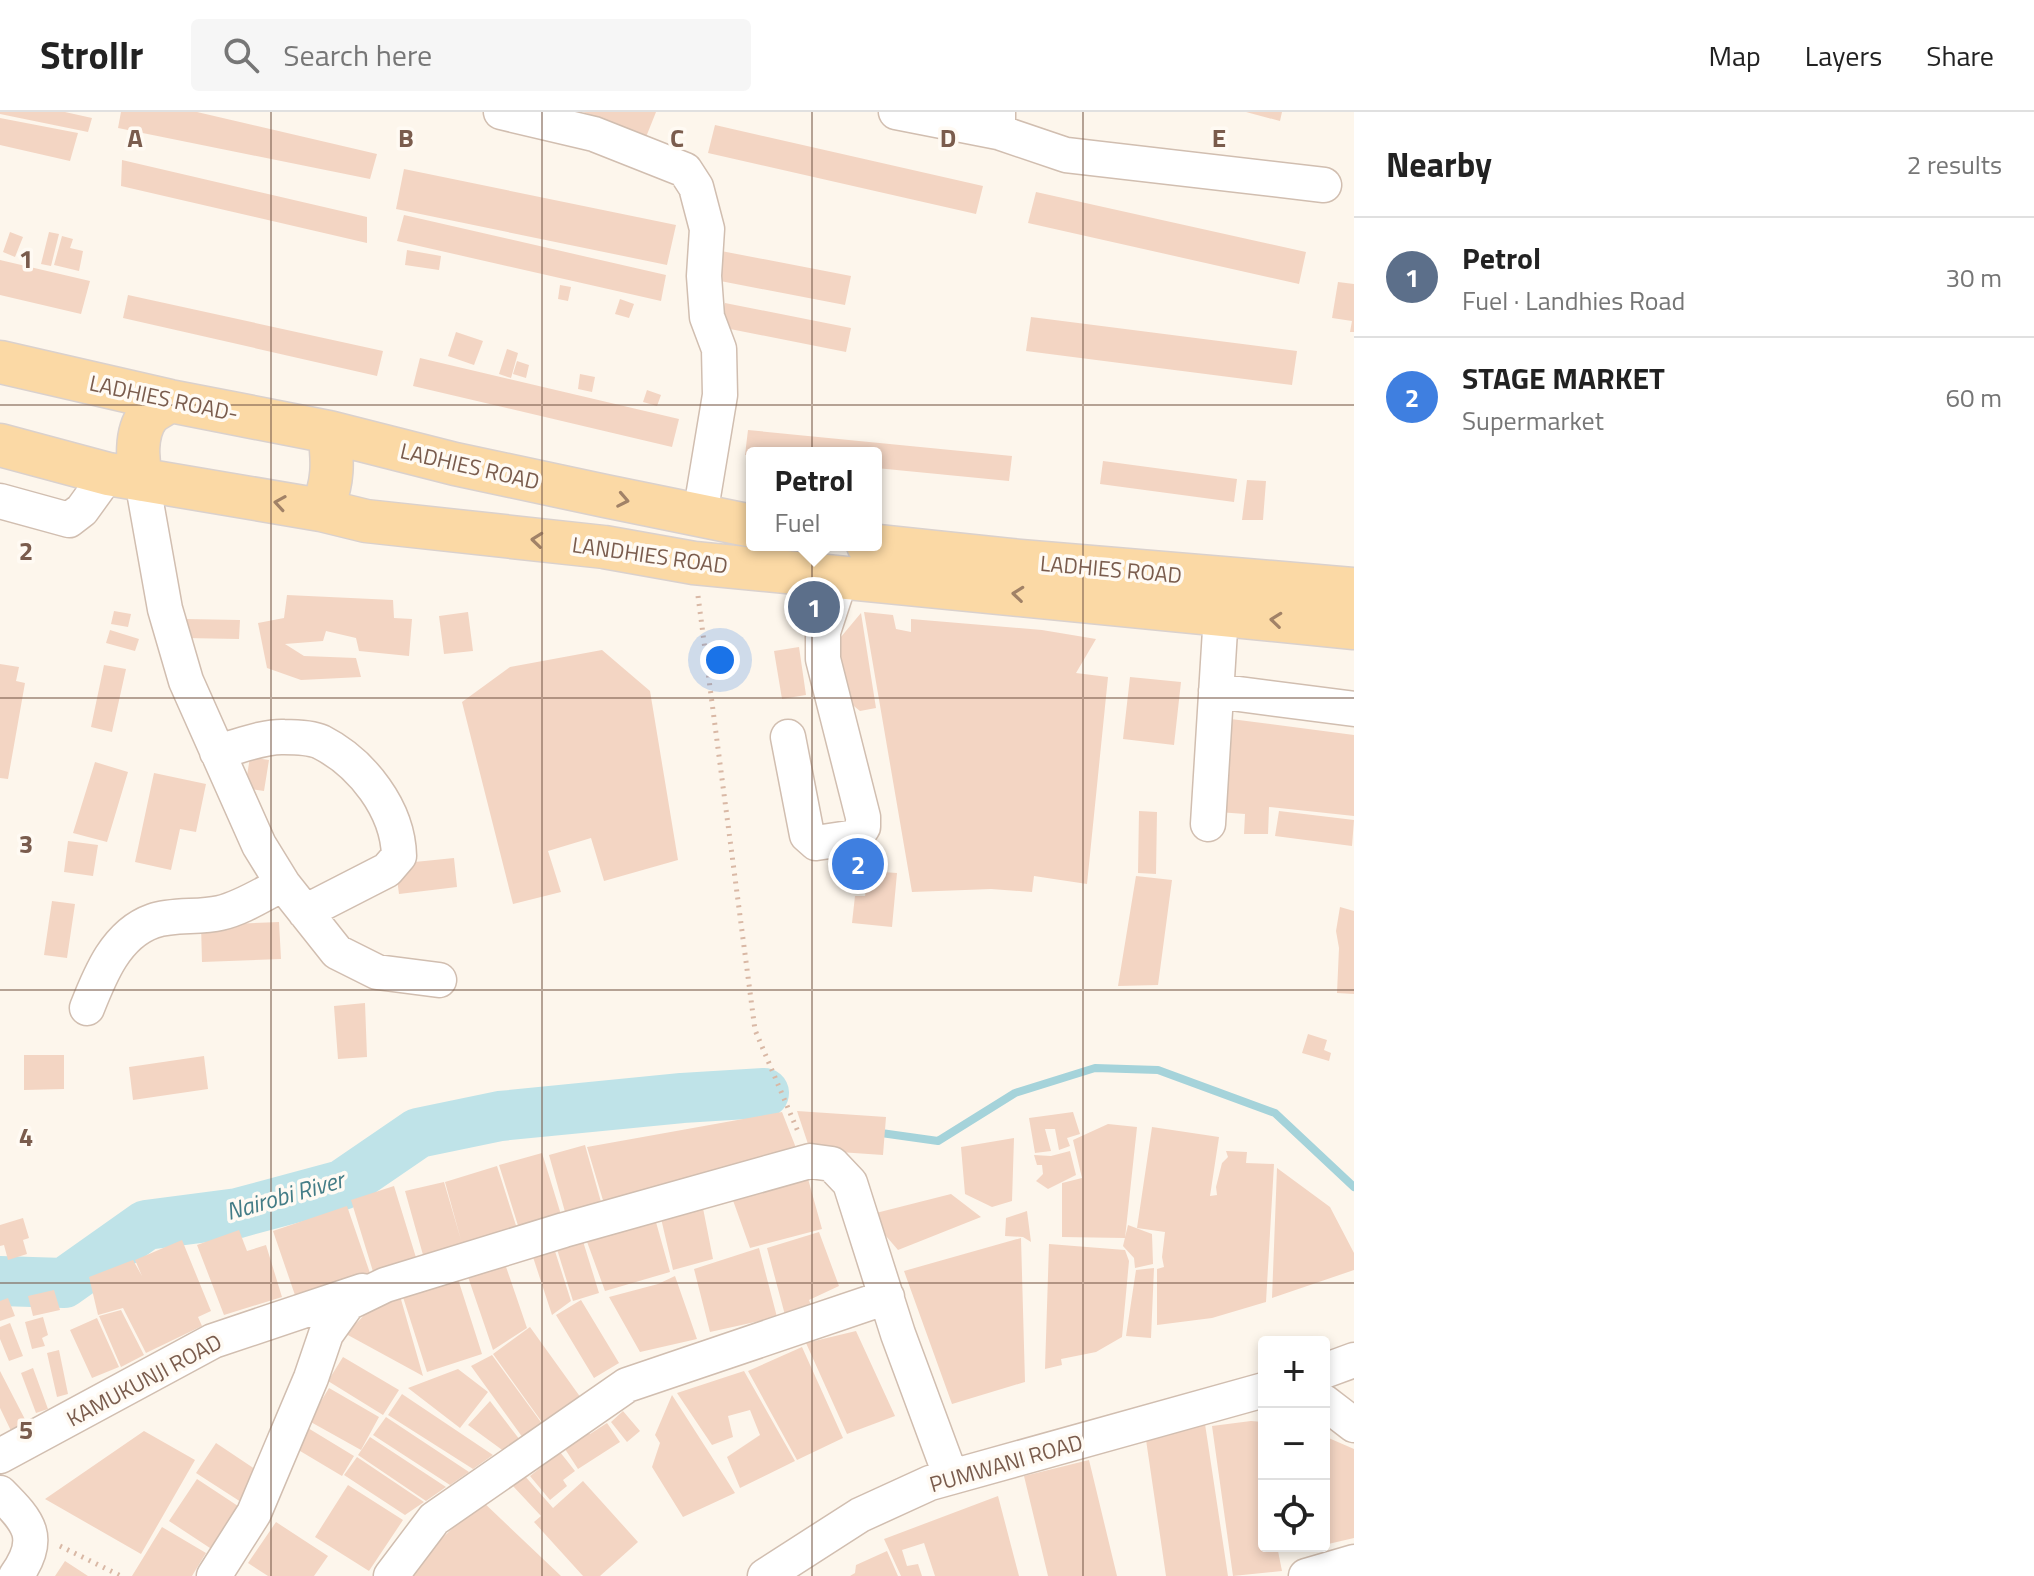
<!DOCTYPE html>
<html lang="en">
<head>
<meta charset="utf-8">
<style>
	body { margin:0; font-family:"Titillium Web",sans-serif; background:#f6f6f6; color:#222 }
	.controls { position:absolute; right:24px; bottom:24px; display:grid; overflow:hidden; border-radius:8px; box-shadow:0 4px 12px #0003 }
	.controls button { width:72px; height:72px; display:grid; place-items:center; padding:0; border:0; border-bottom:2px solid #e0e0e0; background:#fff; color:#222; font:40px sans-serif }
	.you { position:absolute; left:720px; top:548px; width:28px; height:28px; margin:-20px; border:6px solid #fff; border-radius:50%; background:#1a73e8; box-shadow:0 0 0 12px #1a73e833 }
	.badge { display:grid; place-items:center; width:52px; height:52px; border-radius:50%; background:#e76f51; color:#fff; font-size:26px; font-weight:700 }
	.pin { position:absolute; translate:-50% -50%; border:4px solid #fff; box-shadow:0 2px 8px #0006 }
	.popup { position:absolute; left:746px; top:335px; width:136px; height:104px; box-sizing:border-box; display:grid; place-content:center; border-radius:8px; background:#fff; filter:drop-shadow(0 2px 6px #0005); font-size:26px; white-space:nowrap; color:#767676 }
	.popup b { font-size:30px; color:#222 }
	.popup::after { content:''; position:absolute; left:50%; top:100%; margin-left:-16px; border:16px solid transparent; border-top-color:#fff }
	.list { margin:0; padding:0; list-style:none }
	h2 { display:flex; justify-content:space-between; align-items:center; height:104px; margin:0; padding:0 32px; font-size:34px }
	h2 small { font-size:26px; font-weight:400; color:#767676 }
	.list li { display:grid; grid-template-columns:52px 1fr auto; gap:24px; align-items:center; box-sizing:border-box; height:120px; padding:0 32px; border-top:2px solid #e0e0e0 }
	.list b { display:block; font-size:30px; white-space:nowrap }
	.list p { margin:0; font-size:26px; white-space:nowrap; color:#767676 }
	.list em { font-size:26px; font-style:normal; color:#767676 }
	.icon { flex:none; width:44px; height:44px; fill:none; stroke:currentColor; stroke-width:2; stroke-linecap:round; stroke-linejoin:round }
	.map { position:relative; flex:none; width:1354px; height:1464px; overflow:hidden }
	header { display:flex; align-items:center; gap:48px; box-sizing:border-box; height:112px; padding:0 40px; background:#fff; border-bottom:2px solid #e0e0e0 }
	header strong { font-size:38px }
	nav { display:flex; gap:44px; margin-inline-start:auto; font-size:28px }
	.search { width:560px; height:72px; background:#f6f6f6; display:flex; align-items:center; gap:20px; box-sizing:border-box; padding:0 28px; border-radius:8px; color:#767676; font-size:30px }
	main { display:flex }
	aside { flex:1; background:#fff }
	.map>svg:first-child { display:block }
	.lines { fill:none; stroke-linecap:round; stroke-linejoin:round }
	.stream { stroke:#a5d3da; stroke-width:8 }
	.river { stroke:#bfe3e8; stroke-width:50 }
	.building { fill:#f3d5c3 }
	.minor-casing { stroke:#d1beb0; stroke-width:37 }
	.major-casing { stroke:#dad1cd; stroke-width:45 }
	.path { stroke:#d9b8a5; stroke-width:5; stroke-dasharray:2 6; stroke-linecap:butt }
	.minor { stroke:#fff; stroke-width:34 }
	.major { stroke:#fbd9a5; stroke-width:42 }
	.oneway { stroke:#a18267 }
	.grid { fill:none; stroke:#7a5c4d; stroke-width:2; stroke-opacity:0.55 }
	.labels { text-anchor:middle; stroke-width:7; stroke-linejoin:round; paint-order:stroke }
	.street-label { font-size:22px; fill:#7a5c4d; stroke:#fffaf3 }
	.water-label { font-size:24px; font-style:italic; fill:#437c86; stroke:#fffaf3 }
	.grid-label { font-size:26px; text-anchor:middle; font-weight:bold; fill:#7a5c4d; stroke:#fffaf3; stroke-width:7; stroke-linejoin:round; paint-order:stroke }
</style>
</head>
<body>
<header>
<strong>Strollr</strong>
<div class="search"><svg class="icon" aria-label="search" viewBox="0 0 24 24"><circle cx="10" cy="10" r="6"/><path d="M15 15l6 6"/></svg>Search here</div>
<nav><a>Map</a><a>Layers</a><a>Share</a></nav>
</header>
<main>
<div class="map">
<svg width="1354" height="1464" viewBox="0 0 1354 1464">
	<rect width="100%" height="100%" fill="#fdf6ec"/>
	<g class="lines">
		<path class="stream" d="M874,1020L938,1029L1015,981L1095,956L1158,958L1275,1001L1354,1075"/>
		<path class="river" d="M0,1169L64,1171L146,1113L238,1101L342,1073L418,1021L500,1004L682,986L764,981"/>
	</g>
	<path class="building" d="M0,0H65L92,6L88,20L0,2Z
		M121,0H197L377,42L370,67L118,16Z
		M583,0H656L646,25Z
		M1246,0H1282L1280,9Z
		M0,6L78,21L70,49L0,33Z
		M715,13L983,74L976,102L708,41Z
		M122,48L367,105V131L121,74Z
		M404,57L676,113L667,153L396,97Z
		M1036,80L1306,140L1299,172L1028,111Z
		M404,103L666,163L661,189L397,129Z
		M10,120L23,125L15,145L3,140Z
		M49,120L59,122L51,154L41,152Z
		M62,124L73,127L70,136L83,139L79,159L54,153Z
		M407,138L441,144L439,158L405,153Z
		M716,138L851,164L845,193L710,167Z
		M0,148L90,169L81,202L0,183Z
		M1338,170L1354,172V220H1350L1352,209L1332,206Z
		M560,173L571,175L568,189L558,187Z
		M128,183L383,239L377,264L123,206Z
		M620,187L634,192L629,206L615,202Z
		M725,191L851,216L846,240L720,215Z
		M1031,205L1297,239L1292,273L1026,239Z
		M456,220L483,229L474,253L448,244Z
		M507,237L518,241L511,266L499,262Z
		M420,246L679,307L672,335L413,274Z
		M517,249L529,253L526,266L513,262Z
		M580,262L595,265L592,280L578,277Z
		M647,278L661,283L657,294L643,290Z
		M748,318L1012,344L1009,369L876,356V341H752V344L745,343Z
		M1103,349L1237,367L1234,390L1100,372Z
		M1247,368L1266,369L1263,408H1242Z
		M287,483L393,488L394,506L412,507L409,544L359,539L356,526L326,519L323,529L285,532L304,544L356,546L361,565L301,568L267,556L258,511L284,506Z
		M114,499L131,502L128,515L111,512Z
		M468,500L473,539L444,542L439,504Z
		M864,500L893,503L896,517L911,520V507L1042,518L1096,527L1076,561L1108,565L1087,772L1034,764L1032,780L991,777L912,780Z
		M861,501L876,596L860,599L839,582L835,532Z
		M185,507L240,508L239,527L184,526Z
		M110,518L139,527L135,539L106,531Z
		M799,535L806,583L782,587L774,539Z
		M602,538L650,579L678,748L604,769L591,726L548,739L561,780L513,792L462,590L510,555Z
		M0,552L19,555L16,569L25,571L8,667L0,666Z
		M104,553L126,557L112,620L91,615Z
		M1130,565L1181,570L1174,633L1123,627Z
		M1223,606L1354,623V704L1269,695L1268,722H1244L1245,702L1218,700Z
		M250,645L269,648L264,679L245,676Z
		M95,650L128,660L107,730L73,721Z
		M154,661L206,672L196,720L180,717L171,758L135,750Z
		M1139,699L1157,700L1156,762L1138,761Z
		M1279,699L1354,708L1352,734L1275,724Z
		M68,729L98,733L93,764L64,760Z
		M454,746L457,775L399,782L395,752Z
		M869,759L897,761L892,815L852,811L855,784H865Z
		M1136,764L1172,768L1158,873L1118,874Z
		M52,789L75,792L67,846L44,843Z
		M1340,795L1354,799V882L1337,881L1339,836L1336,819Z
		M279,810L281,847L202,850L201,813Z
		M365,891L367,945L338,947L334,894Z
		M1308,922L1327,928L1324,938L1331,941L1329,949L1302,941Z
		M24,943H64V977L24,978Z
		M204,944L208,977L133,988L129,955Z
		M797,999L886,1005L883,1043L810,1038Z
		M782,1000L798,1041L605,1095L587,1035Z
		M1073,1000L1080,1022L1067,1026L1070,1034L1059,1038L1055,1017H1045L1051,1039L1035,1041L1029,1006Z
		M1108,1012L1137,1015L1125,1126L1062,1125V1071L1082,1066L1073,1028Z
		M1152,1015L1219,1025L1210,1084L1217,1083L1216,1075L1222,1051L1228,1045L1226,1039L1247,1040L1246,1051L1274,1052L1266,1190L1212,1206L1157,1213V1157L1164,1155L1162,1145L1165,1120L1137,1116Z
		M1014,1026L1012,1089L992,1095L965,1082L961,1035Z
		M585,1033L603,1097L567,1107L549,1043Z
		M1070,1039L1076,1063L1048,1077L1036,1069L1043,1062L1042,1053H1037L1034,1043L1051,1044Z
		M542,1041L563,1109L521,1123L499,1053Z
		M497,1054L519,1123L425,1150L405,1079L444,1070L461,1128L445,1070Z
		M805,1056L822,1117L750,1136L730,1080Z
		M1277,1056L1330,1095L1354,1141V1158L1272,1186Z
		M394,1074L418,1152L375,1166L351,1088Z
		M951,1082L981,1105L898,1138L868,1103Z
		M701,1086L713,1147L673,1158L660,1102Z
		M347,1094L371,1164L297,1189L273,1119Z
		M1027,1099L1031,1130L1023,1125L1005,1124L1006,1106Z
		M654,1103L670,1160L605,1179L586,1127Z
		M23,1106L29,1126L23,1128L27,1142L8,1148L4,1133L0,1134V1113Z
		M1128,1113L1152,1122L1153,1152L1135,1156L1134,1146L1123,1134Z
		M239,1118L247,1139L266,1133L282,1185L224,1203L197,1133Z
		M819,1120L839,1174L809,1188L812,1196L785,1203L767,1136Z
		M582,1126L599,1181L573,1189L556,1134Z
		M1021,1126L1025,1270L952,1292L904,1159Z
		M182,1128L211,1199L198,1205L202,1214L146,1241L123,1196L98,1203L89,1165L133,1148L142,1164L135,1148Z
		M1049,1132L1125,1138L1129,1149L1122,1225L1096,1240L1061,1247L1062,1253L1045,1257Z
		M554,1136L571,1189L552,1203L532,1142Z
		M759,1136L777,1205L710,1220L694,1157Z
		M503,1146L527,1216L493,1238L466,1159Z
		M1154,1156L1151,1226L1126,1224L1136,1158Z
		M457,1164L482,1242L427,1260L402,1182Z
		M675,1164L697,1227L640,1240L609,1185L658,1172Z
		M396,1170L423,1264L346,1222Z
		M54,1178L60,1198L33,1204L28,1184Z
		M8,1186L15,1204L0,1209V1189Z
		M581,1188L619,1251L594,1266L556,1203Z
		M121,1198L144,1243L121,1255L99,1204Z
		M43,1205L48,1223L42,1226L45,1234L32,1237L25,1210Z
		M97,1206L119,1255L92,1266L70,1218Z
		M10,1211L23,1244L9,1249L0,1227V1215Z
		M530,1215L581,1286L544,1313L493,1242Z
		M856,1219L895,1304L847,1322L806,1231Z
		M802,1235L843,1326L797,1348L748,1259Z
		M59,1238L68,1282L57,1285L47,1241Z
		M492,1243L543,1313L523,1326L471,1254Z
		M343,1245L399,1278L383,1303L328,1269Z
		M33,1256L48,1297L36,1301L21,1261Z
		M458,1257L488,1280L460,1316L408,1276Z
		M0,1259L30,1317L14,1325L0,1296Z
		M744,1259L795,1349L740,1376L727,1345L760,1323L750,1298L728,1304L733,1325L712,1333L677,1281Z
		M329,1276L379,1305L361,1338L309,1309Z
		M402,1282L493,1343L473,1357L388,1303Z
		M672,1283L735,1381L683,1405L652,1355L660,1331L655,1323Z
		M490,1289L520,1328L505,1340L468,1313Z
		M623,1299L640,1319L627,1330L611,1310Z
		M386,1305L469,1360L450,1373L373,1323Z
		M1251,1309L1264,1310V1434H1277L1282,1459L1233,1464L1212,1314Z
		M607,1311L620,1330L578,1357L565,1337L577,1329L572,1321L584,1313L590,1322Z
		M1205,1312L1228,1464H1166L1145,1321Z
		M303,1313L354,1344L342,1364L290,1333Z
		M144,1319L195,1348L141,1442L45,1387Z
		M1324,1324L1354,1337V1426L1324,1433Z
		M370,1325L446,1375L426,1389L358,1343Z
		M216,1331L261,1361L241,1390L196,1361Z
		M560,1340L575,1359L563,1368L567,1374L550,1388L530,1364Z
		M357,1345L424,1390L405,1403L344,1363Z
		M1089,1348L1117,1464H1048L1024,1364Z
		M524,1363L553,1396L583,1369L638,1430L600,1464H583L534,1410L541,1404L512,1373Z
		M197,1367L241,1396L213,1438L169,1409Z
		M348,1373L403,1408L369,1459L315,1425Z
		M998,1384L1019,1464H935L924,1431L902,1438L907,1454L918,1452L922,1464H901L884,1427Z
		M481,1388L561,1464H404Z
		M276,1410L328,1444L314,1464H268L248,1451Z
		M162,1415L206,1441L192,1464H132Z
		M887,1439L898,1464H850L855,1461L856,1453Z
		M65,1449L88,1464H55Z"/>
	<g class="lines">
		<g class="minor-casing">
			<path id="minor" d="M501,0L594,22L685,58L696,75L707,117L704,164L707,205L719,237L720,283L700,403
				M896,0L998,20V0
				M998,20L1066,43L1324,73
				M142,368L165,497L186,569L259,733L283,772L337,840L377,860L439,868
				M0,389L69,408L82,398L108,362
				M1216,579L1354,597
				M788,625L807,723L816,731L856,725L863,715V705L823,547V520L841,465
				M217,640C238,635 263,624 284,625C295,625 312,626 321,630C362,651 398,697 399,744L387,758L305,800
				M1208,712L1221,502
				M87,896C100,863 116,822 153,809C173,802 199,806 220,801C242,796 263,782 283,772
				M1324,1259L1354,1248
				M1324,1290L1354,1313
				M0,1344L213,1229L362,1179
				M0,1381C29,1410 43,1426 16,1464
				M214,1464L254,1401L311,1266L326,1222L348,1191L385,1173L564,1118L810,1049L832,1052L850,1071L898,1222L951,1365
				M391,1464L434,1407L627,1273L887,1185
				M765,1464L860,1403L930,1371L1264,1278
				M1306,1464L1354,1450"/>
		</g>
		<g class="major-casing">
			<path id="major" d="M0,250L170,289L329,320L455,352L605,384L752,414
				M0,333L108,362L321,398L366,409L604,435L694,451L1354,516
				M142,368C137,350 135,321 148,304C153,298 164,293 170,289
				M321,398C334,371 333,349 329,320
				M868,433L1010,448L1354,477"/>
		</g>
		<path class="path" d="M698,484L755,918L799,1022
			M60,1434L121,1464"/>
		<use href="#minor" class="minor"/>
		<use href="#major" class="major"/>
	</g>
	<defs><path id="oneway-chevron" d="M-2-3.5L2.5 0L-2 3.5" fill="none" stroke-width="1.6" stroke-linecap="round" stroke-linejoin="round" transform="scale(2)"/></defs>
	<g class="oneway">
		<use href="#oneway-chevron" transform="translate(623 388) rotate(11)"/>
		<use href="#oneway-chevron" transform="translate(280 391) rotate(-171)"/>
		<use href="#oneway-chevron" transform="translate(537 428) rotate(-174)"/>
		<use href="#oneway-chevron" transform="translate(1018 482) rotate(-174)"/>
		<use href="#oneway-chevron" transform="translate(1276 508) rotate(-174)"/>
	</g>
	<path class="grid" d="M271,0V1464M542,0V1464M812,0V1464M1083,0V1464M0,293H1354M0,586H1354M0,878H1354M0,1171H1354"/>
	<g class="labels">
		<g class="street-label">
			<text transform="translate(164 286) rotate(12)" y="8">LADHIES ROAD-</text>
			<text transform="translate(470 354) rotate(13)" y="8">LADHIES ROAD</text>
			<text transform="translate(650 443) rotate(8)" y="8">LANDHIES ROAD</text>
			<text transform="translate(1111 457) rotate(5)" y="8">LADHIES ROAD</text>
			<text transform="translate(144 1268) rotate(-28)" y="8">KAMUKUNJI ROAD</text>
			<text transform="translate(1006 1351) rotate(-16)" y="8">PUMWANI ROAD</text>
		</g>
		<g class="water-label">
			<text transform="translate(285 1084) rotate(-16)" y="8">Nairobi River</text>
		</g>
	</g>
	<g class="grid-label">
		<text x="135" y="35">A</text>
		<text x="406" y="35">B</text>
		<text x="677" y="35">C</text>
		<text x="948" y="35">D</text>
		<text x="1219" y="35">E</text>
		<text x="26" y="156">1</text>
		<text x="26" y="448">2</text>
		<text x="26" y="741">3</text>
		<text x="26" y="1034">4</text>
		<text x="26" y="1327">5</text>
	</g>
</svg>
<div class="controls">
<button>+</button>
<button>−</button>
<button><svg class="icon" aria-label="locate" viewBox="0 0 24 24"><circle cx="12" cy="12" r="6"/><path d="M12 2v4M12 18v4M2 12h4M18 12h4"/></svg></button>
</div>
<div class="you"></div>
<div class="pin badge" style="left:814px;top:495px;background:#5c6f8a">1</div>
<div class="popup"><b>Petrol</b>Fuel</div>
<div class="pin badge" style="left:858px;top:752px;background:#3f7fe0">2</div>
</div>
<aside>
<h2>Nearby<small>2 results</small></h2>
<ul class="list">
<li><span class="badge" style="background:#5c6f8a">1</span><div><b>Petrol</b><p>Fuel · Landhies Road</p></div><em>30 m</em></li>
<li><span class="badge" style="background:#3f7fe0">2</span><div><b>STAGE MARKET</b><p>Supermarket</p></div><em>60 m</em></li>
</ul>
</aside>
</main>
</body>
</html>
